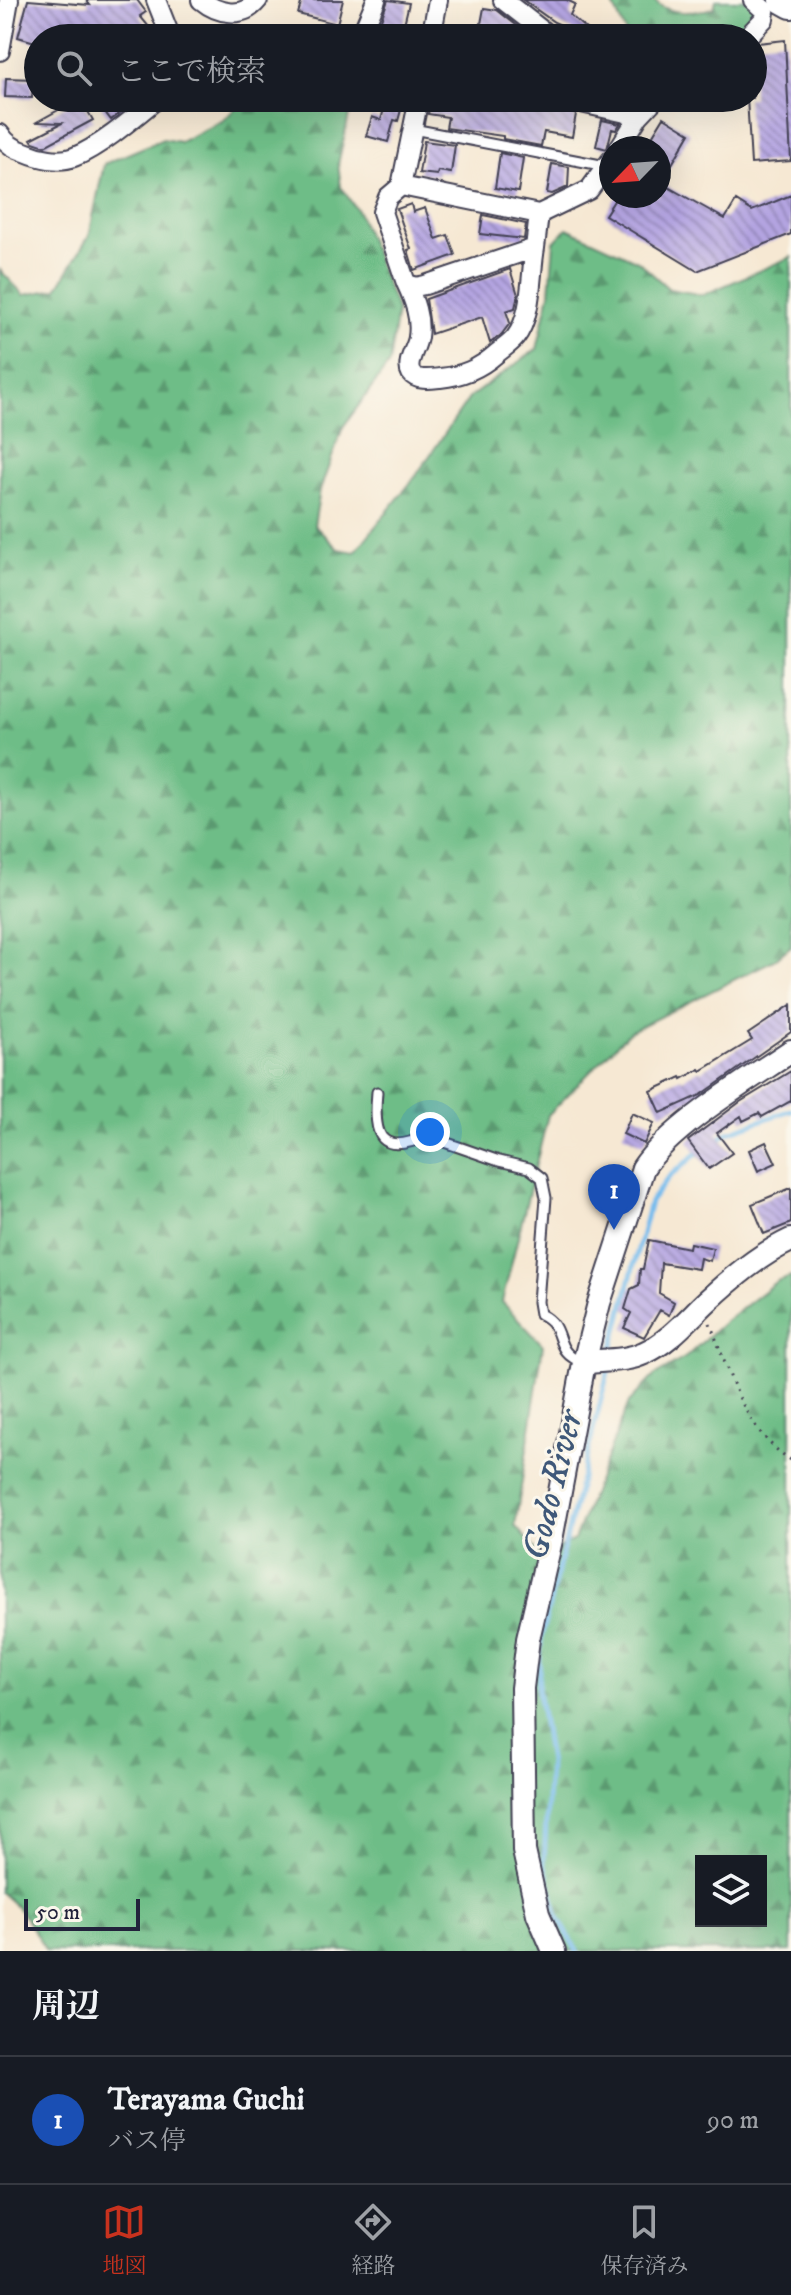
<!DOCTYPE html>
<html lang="ja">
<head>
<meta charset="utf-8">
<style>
	body { margin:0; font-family:"IM FELL DW Pica","Noto Serif JP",serif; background:#242831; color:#f1f3f6 }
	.controls { position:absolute; right:24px; bottom:24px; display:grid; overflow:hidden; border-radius:0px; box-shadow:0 8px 32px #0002 }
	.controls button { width:72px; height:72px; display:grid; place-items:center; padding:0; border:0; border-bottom:2px solid #363941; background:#171b24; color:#f1f3f6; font:40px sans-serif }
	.compass { position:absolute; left:599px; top:136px; width:72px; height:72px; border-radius:50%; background:#171b24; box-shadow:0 8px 32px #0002; rotate:245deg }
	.scale { position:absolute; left:24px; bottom:20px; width:116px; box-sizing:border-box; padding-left:8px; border:4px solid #22223b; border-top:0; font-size:22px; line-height:28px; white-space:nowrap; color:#22223b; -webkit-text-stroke:6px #fbf7ec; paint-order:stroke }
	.you { position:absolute; left:430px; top:1132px; width:28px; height:28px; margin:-20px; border:6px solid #fff; border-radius:50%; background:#1a73e8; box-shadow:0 0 0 12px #1a73e833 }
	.badge { display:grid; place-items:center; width:52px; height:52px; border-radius:50%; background:#c8321e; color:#fff; font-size:26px; font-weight:700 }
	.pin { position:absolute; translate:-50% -66px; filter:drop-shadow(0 2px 4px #0008) }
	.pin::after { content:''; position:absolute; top:42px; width:28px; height:24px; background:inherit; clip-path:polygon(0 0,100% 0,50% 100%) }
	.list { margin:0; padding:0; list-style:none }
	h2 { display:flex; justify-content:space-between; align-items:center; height:104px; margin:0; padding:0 32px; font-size:34px }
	h2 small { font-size:26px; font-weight:400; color:#9ea1a6 }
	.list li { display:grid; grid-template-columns:52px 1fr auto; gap:24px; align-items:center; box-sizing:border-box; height:128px; padding:0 32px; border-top:2px solid #363941 }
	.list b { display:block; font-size:30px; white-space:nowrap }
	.list p { margin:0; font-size:26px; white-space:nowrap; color:#9ea1a6 }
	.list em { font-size:26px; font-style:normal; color:#9ea1a6 }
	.icon { flex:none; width:44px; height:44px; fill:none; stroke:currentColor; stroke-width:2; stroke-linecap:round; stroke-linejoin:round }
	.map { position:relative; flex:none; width:791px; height:1951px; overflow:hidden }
	.search { position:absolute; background:#171b24; box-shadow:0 8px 32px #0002; left:24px; right:24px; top:24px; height:88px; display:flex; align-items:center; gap:20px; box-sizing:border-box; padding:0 28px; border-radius:44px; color:#9ea1a6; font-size:30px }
	.sheet { height:232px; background:#171b24 }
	nav { display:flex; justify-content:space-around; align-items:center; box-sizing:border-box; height:112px; border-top:2px solid #363941; background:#171b24; font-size:22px; color:#9ea1a6 }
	nav a { display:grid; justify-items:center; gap:4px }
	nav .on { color:#c8321e }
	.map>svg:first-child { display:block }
	.forest { fill:url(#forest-firs); stroke:#487061; stroke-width:2; fill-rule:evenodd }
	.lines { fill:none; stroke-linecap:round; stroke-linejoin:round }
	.stream { stroke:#76bced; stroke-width:5 }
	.building { fill:url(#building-back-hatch) }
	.service-casing { stroke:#424052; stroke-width:13 }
	.minor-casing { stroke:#424052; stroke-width:22 }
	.tertiary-casing { stroke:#424052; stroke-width:26 }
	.primary-casing { stroke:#424052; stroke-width:30 }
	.path { stroke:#424052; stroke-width:3; stroke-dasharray:2 6; stroke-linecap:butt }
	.service { stroke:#fff; stroke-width:9 }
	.minor { stroke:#fff; stroke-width:18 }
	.tertiary { stroke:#fff; stroke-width:22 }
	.primary { stroke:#fff; stroke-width:26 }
	.labels { text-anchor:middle; stroke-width:6; stroke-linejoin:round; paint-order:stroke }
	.water-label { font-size:36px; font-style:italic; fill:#3f5879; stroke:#fbf7ec }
</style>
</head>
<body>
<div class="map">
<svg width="791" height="1951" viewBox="0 0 791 1951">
	<defs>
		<pattern id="forest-firs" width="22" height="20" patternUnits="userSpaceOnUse" patternTransform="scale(2)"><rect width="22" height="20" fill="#6ebd87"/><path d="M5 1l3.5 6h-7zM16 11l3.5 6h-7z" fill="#5a9970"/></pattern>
		<pattern id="building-back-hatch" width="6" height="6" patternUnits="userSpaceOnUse" patternTransform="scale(2)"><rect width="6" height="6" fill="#b4a4e1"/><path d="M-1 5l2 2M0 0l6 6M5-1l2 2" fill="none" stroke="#9285b8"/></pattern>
	</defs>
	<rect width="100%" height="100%" fill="#fbf7ec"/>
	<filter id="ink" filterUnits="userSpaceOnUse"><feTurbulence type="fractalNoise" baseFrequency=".0125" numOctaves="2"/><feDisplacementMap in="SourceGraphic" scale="16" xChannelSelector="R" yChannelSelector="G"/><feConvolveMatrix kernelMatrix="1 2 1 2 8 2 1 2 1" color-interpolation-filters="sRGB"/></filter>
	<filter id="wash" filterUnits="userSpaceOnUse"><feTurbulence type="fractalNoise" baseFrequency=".006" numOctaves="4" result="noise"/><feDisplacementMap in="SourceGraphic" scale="32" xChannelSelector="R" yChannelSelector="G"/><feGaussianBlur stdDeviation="1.8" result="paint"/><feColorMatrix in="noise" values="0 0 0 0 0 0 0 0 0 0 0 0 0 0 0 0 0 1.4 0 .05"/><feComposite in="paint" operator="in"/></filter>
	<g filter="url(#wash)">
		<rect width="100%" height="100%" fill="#f6e8d3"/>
		<path class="forest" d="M611,0H654C667,16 695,13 714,8L716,0H750L754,7C749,17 740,24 734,38H714L700,27L684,38H628Z
			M245,98H353L338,164L341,187L358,212L397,311L389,364L343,427L320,490L314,525L338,549L355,552L415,477L470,397L537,349L550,293L554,242L567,228L638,261L669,289L703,295L791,257V946L774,960L629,1032L548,1115L502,1302L543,1345L515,1526L541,1556L574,1540L629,1402L654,1376L686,1357L724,1322L777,1281L791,1276V1951H46L21,1911L0,1892V270L24,295L57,289L89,236L104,164L163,139L180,142L224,120ZM701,1861H761V1921H701Z"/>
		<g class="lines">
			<path class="stream" d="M715,1141L729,1132L791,1110
				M611,1354L650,1202L669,1177L700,1151
				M577,1951L558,1917L544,1863L549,1761L538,1690L541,1638L609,1368"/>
		</g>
		<g id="blocks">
			<path class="building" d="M28,0L90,5L86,0H137L146,12L140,16L158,38H37L35,42L18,37Z
				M302,0H343L337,24L298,14Z
				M388,0L409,3L401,37L377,31Z
				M523,0H567L575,4L570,15L595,37L591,38L554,22Z
				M484,8L497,10L526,33V38H512L513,34L480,29Z
				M448,25L484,32V38H445Z
				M785,40L791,161L751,164L747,98H753V47L758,43Z
				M6,78L33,79L32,98L5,97Z
				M80,98L93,120L45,146L33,142L31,139L62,123L37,122Z
				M112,98H139L111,120L101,107Z
				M387,98L403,102L398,121L394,120L388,142L366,136L372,117L381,120Z
				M431,98H519L544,102V99L547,100L556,109L576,114L572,137L544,132L541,146L503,139V136L446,128L448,117L428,114Z
				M664,117L690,133L661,183L725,219L736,201L752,211L791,195V234L697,271L605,215L617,196H659V148H645Z
				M602,120L620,124L616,130L612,129L607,149L596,146Z
				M424,141L455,145L451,173L438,171L437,175L419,173Z
				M500,153L523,158L518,192L495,188Z
				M552,164L569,167L568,187L552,194L547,193Z
				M411,204L413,212L425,208L436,239L448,235L455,255L414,270L408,250L411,249L397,209Z
				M483,215L526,224L524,239L480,234Z
				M510,269L518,295L515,308L506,311L510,323L501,335L490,343L482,317L431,334L426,299Z
				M791,1005V1032L701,1095L661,1113L651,1091L681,1077L682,1079L700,1069L701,1071L752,1040L748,1034Z
				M791,1071V1101L762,1117L759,1113L743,1121L741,1116L717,1133L732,1153L709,1169L688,1141L740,1102Z
				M632,1113L654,1123L644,1144L623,1134Z
				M766,1142L776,1163L758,1171L749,1150Z
				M791,1188V1223L764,1234L752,1204Z
				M649,1240L689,1248L690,1243L713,1248L710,1261L700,1258L698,1269L661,1263L659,1293L674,1302L669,1315L660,1310L644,1337L624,1328L631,1313L625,1309L631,1289L639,1285L640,1269H643Z"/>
		</g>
	</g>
	<g filter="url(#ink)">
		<use href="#blocks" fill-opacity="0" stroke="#424052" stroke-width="2"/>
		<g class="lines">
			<g class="service-casing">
				<path id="service" d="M413,129L606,166
					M377,1092C373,1137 380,1156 427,1136L499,1161L529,1168L542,1178L546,1198L538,1302L540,1314C569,1328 549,1351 584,1363"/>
			</g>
			<g class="minor-casing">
				<path id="minor" d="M156,0L171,38
					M201,0C218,14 243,19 258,0
					M503,0L552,38
					M365,38V26L376,0
					M431,38L438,0
					M746,38L764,19L765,11L753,0
					M0,51L9,0
					M419,98L401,186L388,197L382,212L406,283L415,287L425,285L535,248L539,214
					M559,98L639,116
					M0,134C6,143 14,149 25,152C39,158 59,163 74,157C100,147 136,116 158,98
					M619,148L639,116L656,98
					M401,186L539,214L589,190L611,160
					M406,283C414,300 421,318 418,337C417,348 405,362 411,373C416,381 431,379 440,378C462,376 479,369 496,354C502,349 510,344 515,338C533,315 530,275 535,248"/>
			</g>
			<g class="tertiary-casing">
				<path id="tertiary" d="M584,1363C605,1359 625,1362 644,1353C669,1342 687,1320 706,1302C732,1278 759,1255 791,1240
					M554,1951L538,1914L524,1851L522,1688L528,1639L551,1540L584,1363L599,1303L643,1168C671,1126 747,1081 791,1051"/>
			</g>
			<g class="primary-casing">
				<path id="primary" d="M782,0L791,5"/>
			</g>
			<path class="path" d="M710,1323C729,1372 744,1431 791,1460"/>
			<use href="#service" class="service"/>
			<use href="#minor" class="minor"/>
			<use href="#tertiary" class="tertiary"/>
			<use href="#primary" class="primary"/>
		</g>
	</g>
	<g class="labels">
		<g class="water-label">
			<text transform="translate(551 1485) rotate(-76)" y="13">Godo River</text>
		</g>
	</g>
</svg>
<div class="controls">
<button><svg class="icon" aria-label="layers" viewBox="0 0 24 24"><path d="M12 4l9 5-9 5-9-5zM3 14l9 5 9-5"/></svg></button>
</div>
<svg class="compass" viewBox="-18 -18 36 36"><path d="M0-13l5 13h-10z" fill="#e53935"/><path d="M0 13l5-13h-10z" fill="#9ea1a6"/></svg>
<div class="scale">50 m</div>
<div class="you"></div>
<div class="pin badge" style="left:614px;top:1230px;background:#1a4fb4">1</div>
<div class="search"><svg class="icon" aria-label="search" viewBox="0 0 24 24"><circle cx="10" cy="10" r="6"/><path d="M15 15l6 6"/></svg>ここで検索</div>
</div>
<section class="sheet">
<h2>周辺<small></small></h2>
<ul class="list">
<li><span class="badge" style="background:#1a4fb4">1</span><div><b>Terayama Guchi</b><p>バス停</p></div><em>90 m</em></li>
</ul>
</section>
<nav>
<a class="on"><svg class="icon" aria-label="map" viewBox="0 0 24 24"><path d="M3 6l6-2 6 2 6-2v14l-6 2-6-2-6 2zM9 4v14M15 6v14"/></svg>地図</a>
<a><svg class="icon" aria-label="directions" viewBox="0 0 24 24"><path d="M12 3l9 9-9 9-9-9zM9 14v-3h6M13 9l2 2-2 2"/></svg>経路</a>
<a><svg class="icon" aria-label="saved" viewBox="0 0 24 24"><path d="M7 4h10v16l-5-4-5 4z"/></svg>保存済み</a>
</nav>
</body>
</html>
